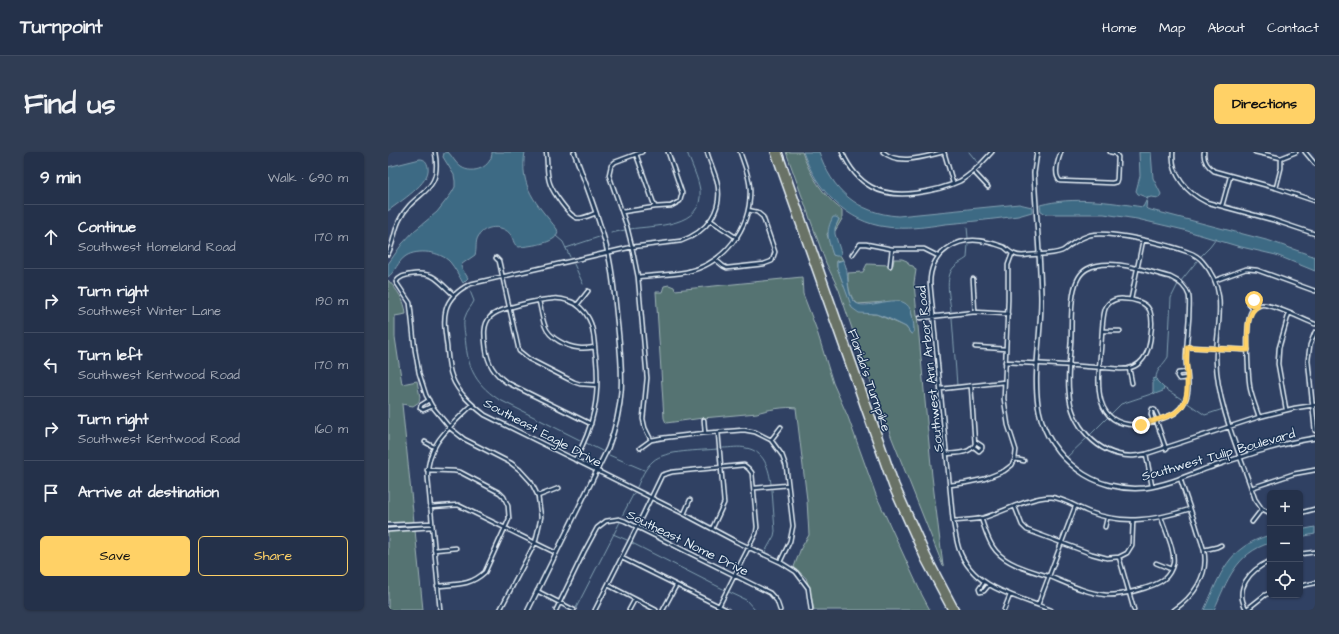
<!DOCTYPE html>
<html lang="en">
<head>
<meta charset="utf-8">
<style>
	body { margin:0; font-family:"Architects Daughter",sans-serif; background:#303d54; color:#f1f3f6 }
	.controls { position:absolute; right:12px; bottom:12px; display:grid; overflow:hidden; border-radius:6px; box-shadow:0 1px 3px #0004 }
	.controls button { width:36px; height:36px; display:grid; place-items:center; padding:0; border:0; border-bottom:1px solid #414c62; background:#24314a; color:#f1f3f6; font:20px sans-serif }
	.stop { position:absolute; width:12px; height:12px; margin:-9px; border:3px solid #ffd166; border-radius:50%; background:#fff }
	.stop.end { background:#ffd166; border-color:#fff; box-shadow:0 1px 4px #0008 }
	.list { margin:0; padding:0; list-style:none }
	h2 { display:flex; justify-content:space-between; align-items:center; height:52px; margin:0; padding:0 16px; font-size:17px }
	h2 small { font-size:13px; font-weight:400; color:#a3a9b5 }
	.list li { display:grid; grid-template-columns:26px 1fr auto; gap:12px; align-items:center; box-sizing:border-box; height:64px; padding:0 16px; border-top:1px solid #414c62 }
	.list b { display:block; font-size:15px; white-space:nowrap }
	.list p { margin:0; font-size:13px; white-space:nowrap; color:#a3a9b5 }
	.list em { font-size:13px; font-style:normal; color:#a3a9b5 }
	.actions { display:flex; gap:8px; padding:12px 16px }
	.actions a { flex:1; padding:9px 0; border:1px solid #ffd166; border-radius:6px; text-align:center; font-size:14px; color:#ffd166 }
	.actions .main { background:#ffd166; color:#111 }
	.icon { flex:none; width:22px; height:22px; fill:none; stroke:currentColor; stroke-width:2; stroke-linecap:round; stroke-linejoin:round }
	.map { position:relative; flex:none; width:927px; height:458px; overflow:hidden; border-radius:6px }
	header { display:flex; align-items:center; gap:24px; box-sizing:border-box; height:56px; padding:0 20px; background:#24314a; border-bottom:1px solid #414c62 }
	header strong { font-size:19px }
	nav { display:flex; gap:22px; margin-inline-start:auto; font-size:14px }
	.intro { display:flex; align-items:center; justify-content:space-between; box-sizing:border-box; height:96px; padding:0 24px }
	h1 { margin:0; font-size:28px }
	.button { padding:10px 18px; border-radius:6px; background:#ffd166; color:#111; font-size:14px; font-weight:700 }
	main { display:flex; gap:24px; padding:0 24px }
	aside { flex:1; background:#24314a; border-radius:6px; box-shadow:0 1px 3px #0004 }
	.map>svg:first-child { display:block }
	.green { fill:#547372; stroke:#9eb2b5 }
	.water { fill:#3e6a84; stroke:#82a0b2 }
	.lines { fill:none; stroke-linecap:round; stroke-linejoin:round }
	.stream { stroke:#82a0b2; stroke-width:1 }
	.minor-casing { stroke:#e8f1f8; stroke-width:5.5 }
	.tertiary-casing { stroke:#e8f1f8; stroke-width:6 }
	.motorway-casing { stroke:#e8f1f8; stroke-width:8 }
	.minor { stroke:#1d3557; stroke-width:2.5 }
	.tertiary { stroke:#1d3557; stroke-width:3 }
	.motorway { stroke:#697266; stroke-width:5 }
	.route { stroke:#ffd166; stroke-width:5 }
	.labels { text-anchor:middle; stroke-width:3; stroke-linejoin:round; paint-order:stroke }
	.street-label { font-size:13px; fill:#e8f1f8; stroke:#1d3557 }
</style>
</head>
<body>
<header>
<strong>Turnpoint</strong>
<nav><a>Home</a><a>Map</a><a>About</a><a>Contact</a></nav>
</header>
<div class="intro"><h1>Find us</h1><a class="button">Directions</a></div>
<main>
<aside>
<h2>9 min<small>Walk · 690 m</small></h2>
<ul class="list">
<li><svg class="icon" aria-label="ahead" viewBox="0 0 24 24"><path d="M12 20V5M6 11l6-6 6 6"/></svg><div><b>Continue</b><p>Southwest Homeland Road</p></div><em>170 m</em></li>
<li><svg class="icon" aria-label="right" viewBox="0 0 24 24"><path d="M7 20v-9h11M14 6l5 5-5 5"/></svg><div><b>Turn right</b><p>Southwest Winter Lane</p></div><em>190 m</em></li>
<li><svg class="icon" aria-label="left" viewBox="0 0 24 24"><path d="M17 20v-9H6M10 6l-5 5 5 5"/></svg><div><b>Turn left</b><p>Southwest Kentwood Road</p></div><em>170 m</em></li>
<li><svg class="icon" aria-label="right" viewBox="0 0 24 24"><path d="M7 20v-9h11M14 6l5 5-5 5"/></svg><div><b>Turn right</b><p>Southwest Kentwood Road</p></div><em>160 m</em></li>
<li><svg class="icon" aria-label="arrive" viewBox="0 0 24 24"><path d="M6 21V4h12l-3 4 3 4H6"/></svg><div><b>Arrive at destination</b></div></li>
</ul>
<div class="actions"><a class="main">Save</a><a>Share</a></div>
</aside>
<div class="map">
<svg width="927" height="458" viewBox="0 0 927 458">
	<rect width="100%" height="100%" fill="#304163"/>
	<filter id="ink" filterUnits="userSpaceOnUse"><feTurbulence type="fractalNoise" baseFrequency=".025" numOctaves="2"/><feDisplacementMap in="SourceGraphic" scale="8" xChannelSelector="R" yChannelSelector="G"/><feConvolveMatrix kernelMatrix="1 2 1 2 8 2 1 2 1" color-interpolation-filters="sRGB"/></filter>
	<g filter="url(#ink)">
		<path class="green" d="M398,0H414C421,21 435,44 454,58V67L447,79V76L451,67L439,82L445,103H452L455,108L449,109V115L464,154L484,162H488L514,173L518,175L523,182L526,180V178L523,158L512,149L470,152C460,145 460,132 460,121L475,120L479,112L501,113V115L503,116V113H505L506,107H514L519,109L521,113L525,114L528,118L526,131L544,324L555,414L495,264L487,237L481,227L451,138L438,111Z
			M414,125L415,142L428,176L445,231L460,265L488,343L534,443L542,458H426L421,435L418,426L406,415L413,396L421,383L419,348L408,256C399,254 377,258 369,261L315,266L278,271L276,266L268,140H274L276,134L281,133L286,135L287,138Z
			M0,128C9,138 17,148 18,162L7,164V185L14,232L29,229L32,245L31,250L25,254L14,252L26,370L0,372Z
			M25,377L27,378L35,458H0V379Z"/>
		<path class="water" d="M60,0C65,5 67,11 73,15C85,23 104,15 104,0H137C131,35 148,51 169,77C175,91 141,94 131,95C125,93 126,88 123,83C115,72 96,73 90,85C87,90 89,97 87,103L74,112L73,115L80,126L75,131C71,124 67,116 62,110C52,99 29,97 18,104C10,109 7,120 0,125V112L14,92L26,79L49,60L63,42L67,35V29L66,23L55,5L56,1Z
			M415,0H431C444,38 469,61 510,64L631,52L644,55V60L630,64C606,67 582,70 557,72C538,75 518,78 499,75C459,71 428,37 415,0Z
			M751,0H763L765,26L773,42L771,46L763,45L760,46L750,42L748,39L752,24Z
			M32,7C37,7 39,10 40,15C43,31 11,50 0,59V15Z
			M759,47L758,56L759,57L882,89L925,104L927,105V119L888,103L849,94L796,78L749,67L716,62H658L653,59L652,53C686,44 721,50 755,55Z
			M445,65H448L451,67L447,76V82L453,101L452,104H448L445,103C440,88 437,80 445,65Z
			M455,108C463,120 456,142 468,151C481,160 519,134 524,163C525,169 527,176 525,181L523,182L518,175L502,167L488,162L471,161L464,156L449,115V110Z
			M768,226L769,229L776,236L775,239L767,242L765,240V227Z
			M927,375V382L912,385V378Z
			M882,383V391C848,401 839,429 826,458H816C833,422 839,395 882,383Z"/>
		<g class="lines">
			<path class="stream" d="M581,0L590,11
				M759,47L760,46
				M579,75L580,86
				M242,77C267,73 316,76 312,38C310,25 303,12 299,0
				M223,81L237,78
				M168,84L175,90L182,105
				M178,96L211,85
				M813,104L822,95L828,87
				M186,112L195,132
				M793,129L809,109
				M82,139L86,149C84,154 79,158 77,165C75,170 76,177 77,183C79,213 85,230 110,247L192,288
				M563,159C562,146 556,126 566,115C570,111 575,109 579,106L580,92
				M564,166L569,233
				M768,226C768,218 776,212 780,205L783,146L790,132
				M776,236L795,248
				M798,250L817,263L835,257
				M723,262L733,252L766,241
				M702,283L720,265
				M198,291L214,299
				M335,296C342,296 351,294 358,296C376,299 381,316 383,332
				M221,303L256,318
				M678,306L699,286
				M249,335C253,326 257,316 265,309C277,298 312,299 329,297
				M234,364L246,341
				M225,382L239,388
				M244,391L335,437
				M377,400L386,384L387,379L384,338
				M341,440L358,448L367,458
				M188,456L232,370"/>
			<g class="minor-casing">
				<path id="minor" d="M158,0C160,10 158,22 162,32C165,40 181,64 189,66C195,67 202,63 208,61
					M254,0L227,10L223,14L221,23L239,75L244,95L250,125L259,226L255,267L257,276L263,288
					M319,0C322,10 326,19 329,29C336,58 319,80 293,89L244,95L82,132C52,147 55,166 59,195C60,205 60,215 64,225C70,241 84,253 97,263L296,362L347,389L392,410L408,420L420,436L423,458
					M454,0C469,33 492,46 528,41C543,39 557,36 572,29C584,22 594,11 604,0
					M495,0C511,14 538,4 556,0
					M556,0L565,31
					M673,0C670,8 665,22 672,29L724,31L728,30L729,27L730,5L727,1L722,0
					M785,0C783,23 799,41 818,50L885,68L927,82
					M816,0C815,8 819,14 826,19L888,36L927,49
					M867,0L893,6L908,0
					M917,0L927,12
					M248,2L267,55
					M585,19L600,35
					M888,36L893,16V6
					M834,54L842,25
					M234,60L267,55L283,54L292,49L294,41L280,0
					M322,68L349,86
					M0,102C6,91 6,78 12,67C26,38 55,43 47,0
					M464,103L472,92H478L504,97H536L550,104
					M108,106L111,109L131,199L141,207L186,230L192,232L209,233
					M328,108L335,114L339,116L376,112L384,109L387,100L375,65L369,60L360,58
					M502,114L504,97
					M250,125C266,123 283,123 298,120C336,112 363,77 362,38C362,25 356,12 352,0
					M585,127L587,160
					M828,128L858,117L869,118L927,139
					M66,143C60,138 54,131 47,126C38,120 14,120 8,130L22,151L27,198L31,221L38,243L44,254L62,276L76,287L123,311L132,318L143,330L150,344L153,365L147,391L112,458
					M743,147L755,88
					M151,149C153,157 154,166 157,174C161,186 179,195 191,196C196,197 201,196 207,195
					M189,153L200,139
					M865,157L861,152V148L862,147L866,148L870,154
					M532,166L587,160L620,162
					M714,179H732
					M927,180L922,193L920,208L927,279
					M587,195L618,197
					M799,195L860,198
					M617,210C655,212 694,214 732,217C755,218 762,199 763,180C764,174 764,165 762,159C758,150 745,147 736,147C729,146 721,149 718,155C714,162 714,185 713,194C711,224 701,272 747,273C755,274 780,265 787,261C791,258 795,253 797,249C803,237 799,223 798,210C798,195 800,180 801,165C801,158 802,150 801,144C798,134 791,129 782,125C758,119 721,105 699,117C680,127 684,169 683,188C682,205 679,223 681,240C683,273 709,303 743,304C748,304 753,303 758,302L871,265L907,256L927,253
					M741,216L744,231
					M799,220L790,221L789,224L791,227L799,226
					M553,237L616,230
					M41,248L33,253L32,256L35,258L44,254
					M898,257L890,212L891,196L901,161
					M871,265C868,255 864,246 862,236C860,221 857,172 863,160C865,156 869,154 873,153C883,151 916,168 927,172
					M316,268L317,281
					M768,268L778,297
					M765,269L763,262L764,257L767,258L771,267
					M383,288L393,275
					M37,290L46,295
					M586,295L591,299L594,296V294L588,290
					M252,296L263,288L274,286L317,281L356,278L367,280L383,288L394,303L398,314L405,374L402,389L392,410
					M559,302C569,301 582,302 587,292L583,234
					M758,302L764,334
					M627,307L636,309
					M187,308C206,274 212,244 208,205C206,193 207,178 201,167C197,159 189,151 181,149C175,147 168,146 163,147C150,148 110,156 102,165C94,174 97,187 98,197C100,212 106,221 118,230L203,272
					M39,318L66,319L72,320L112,341L116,345L120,354L121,367L97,420C82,434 69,432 49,434
					M562,333L577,331L596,327L616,319L624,313L627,307L628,298L620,273L616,247L620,148V113L624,102
					M367,336L400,333
					M863,336L905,322L927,318
					M150,344L171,336
					M42,355L70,353L168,401
					M627,355L634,373L639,378L704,402L719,406L731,405L739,401L744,393L745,369
					M912,361L927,357
					M296,362L302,348
					M593,366C597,377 600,390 608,399C621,414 645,419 663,425C680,432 698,441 718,443C730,444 766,436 776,427C780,424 784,417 785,412C788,400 777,378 773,365
					M565,369C575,368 586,368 595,366C615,360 642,345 662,345C676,346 688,355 701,360C735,373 768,368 802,357
					M864,370L874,357
					M0,373L44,371
					M717,375L719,366
					M324,377L336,351L330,280
					M0,378L44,375
					M46,398L68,396
					M816,398L829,395L833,393
					M912,402L927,400
					M731,405L746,458
					M234,406L339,458
					M768,411L783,417
					M596,430L591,437L592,440L596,439L601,433
					M220,433L268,458
					M912,434L927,431
					M149,439L186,458
					M650,453L687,355
					M52,458L40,327C37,293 62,275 84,253
					M168,458L196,400L209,376L218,369L231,367L237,369L382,441L389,449L392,458
					M207,458L243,387L274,323L284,320L356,313L361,317L364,321L369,375L368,381L331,454
					M241,458L247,447
					M275,458L288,434
					M616,458L622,443
					M663,458C629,444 585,437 571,397C568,388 567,378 565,369L542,131C542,100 570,83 599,90C604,91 611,93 616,95C619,97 622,101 626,102C630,104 636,104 641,103C651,102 664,103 674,99C677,98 680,94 684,92C689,88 696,85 702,83C720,78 782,93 800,100C806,102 811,105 815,110C842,140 828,173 828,208C829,254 853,304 867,347L874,357L882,361
					M786,458C805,445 821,424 816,399C814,390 810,381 808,373C802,357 797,342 792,326
					M858,458L877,443L882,441
					M859,458C845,437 862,418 882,409"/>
			</g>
			<g class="tertiary-casing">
				<path id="tertiary" d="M649,0L646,21C648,62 652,103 653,144C654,209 628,272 690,318C708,332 733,338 756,336C778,333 799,324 820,316C856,304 889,292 927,286
					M140,458L220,296C237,251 235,223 230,176C227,151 226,126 220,101C212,67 198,33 186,0"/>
			</g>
			<g class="motorway-casing">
				<path id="motorway" d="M386,0L504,335L536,407L563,458
					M391,0L508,333L540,405L568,458"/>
			</g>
			<use href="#minor" class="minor"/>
			<use href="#tertiary" class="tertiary"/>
			<use href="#motorway" class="motorway"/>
		</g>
	</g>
	<g class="lines" filter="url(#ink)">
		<path class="route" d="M753,273C763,269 773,267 783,263C803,254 799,234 799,217C798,209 799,202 799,195L860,198C860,184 857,161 870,154L866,148"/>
	</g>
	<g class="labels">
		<g class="street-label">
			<text transform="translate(541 217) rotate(-96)" y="5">Southwest Ann Arbor Road</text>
			<text transform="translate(482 228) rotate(71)" y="5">Florida's Turnpike</text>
			<text transform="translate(155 280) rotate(28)" y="5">Southeast Eagle Drive</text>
			<text transform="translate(830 302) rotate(-16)" y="5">Southwest Tulip Boulevard</text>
			<text transform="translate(300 390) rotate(26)" y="5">Southeast Nome Drive</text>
		</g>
	</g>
</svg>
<div class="controls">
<button>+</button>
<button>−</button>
<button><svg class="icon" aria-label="locate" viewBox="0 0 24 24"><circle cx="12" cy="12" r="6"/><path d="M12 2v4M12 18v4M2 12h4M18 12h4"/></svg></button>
</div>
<div class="stop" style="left:866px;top:148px"></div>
<div class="stop end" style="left:753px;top:273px"></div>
</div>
</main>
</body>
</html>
